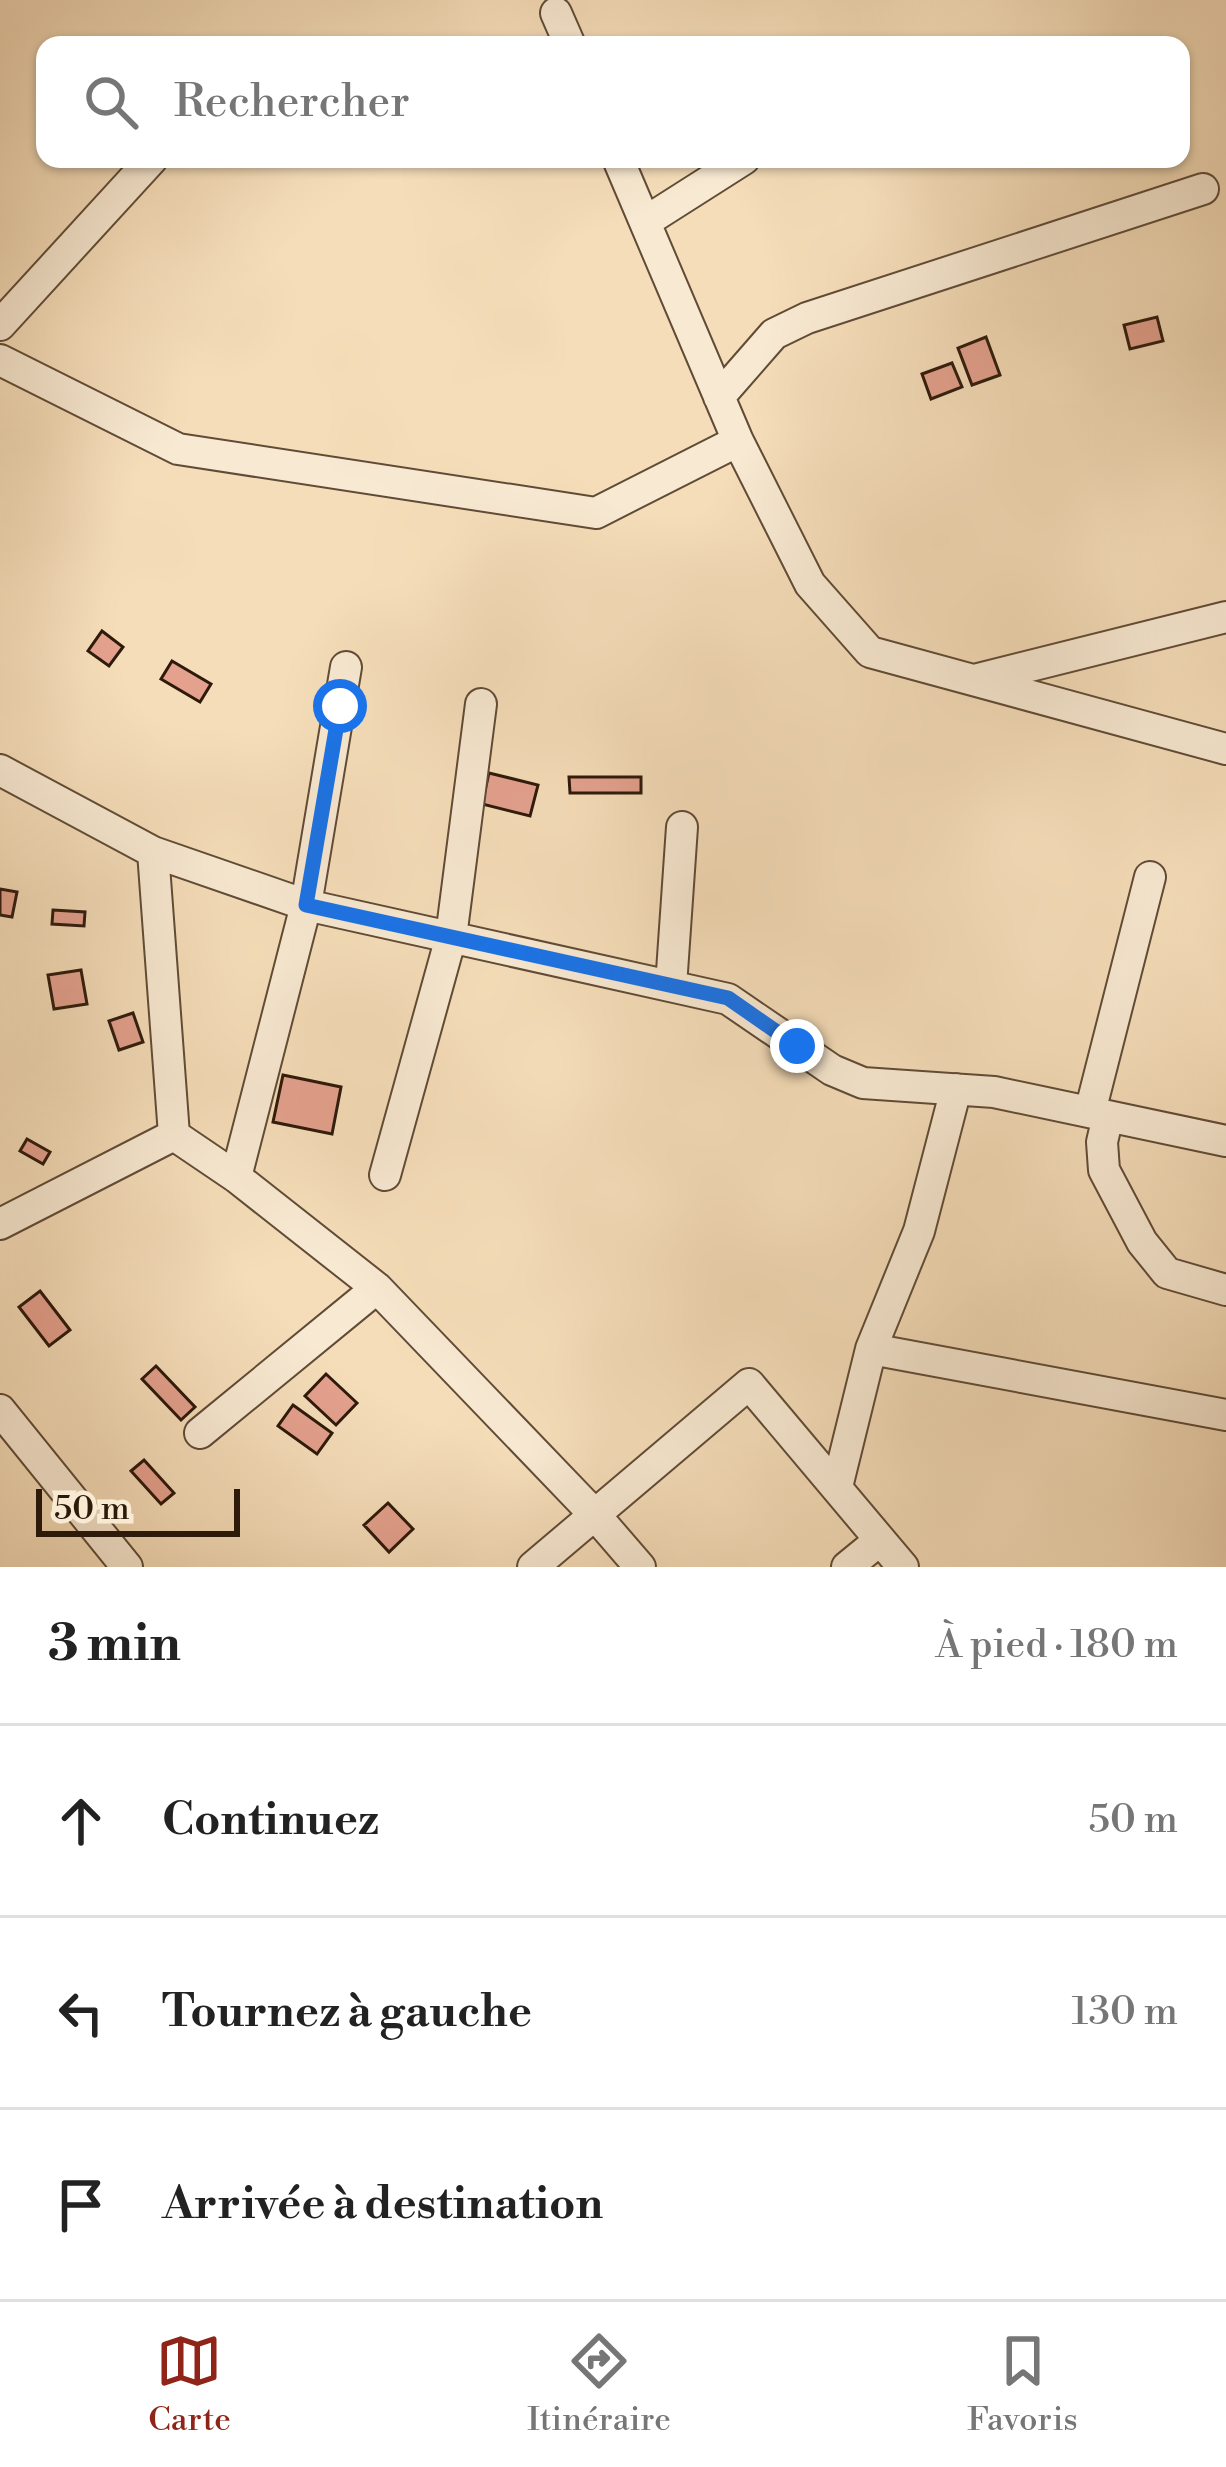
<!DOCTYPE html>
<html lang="fr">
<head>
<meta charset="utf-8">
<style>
	body { margin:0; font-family:"Libre Bodoni",serif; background:#f6f6f6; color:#222 }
	.scale { position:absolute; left:36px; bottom:30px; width:204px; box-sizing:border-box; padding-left:12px; border:6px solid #2e1a0b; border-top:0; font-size:33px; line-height:42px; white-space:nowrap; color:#2e1a0b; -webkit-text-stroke:9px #f8e9d2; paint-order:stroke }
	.stop { position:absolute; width:36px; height:36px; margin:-27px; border:9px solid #1a73e8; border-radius:50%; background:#fff }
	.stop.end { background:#1a73e8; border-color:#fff; box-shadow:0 3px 12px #0008 }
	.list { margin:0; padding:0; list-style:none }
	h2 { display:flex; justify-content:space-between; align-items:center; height:156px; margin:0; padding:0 48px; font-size:51px }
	h2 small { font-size:39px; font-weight:400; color:#767676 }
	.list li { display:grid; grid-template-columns:78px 1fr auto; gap:36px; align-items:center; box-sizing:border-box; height:192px; padding:0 48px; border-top:3px solid #e0e0e0 }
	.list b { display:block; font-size:45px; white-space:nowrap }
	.list em { font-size:39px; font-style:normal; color:#767676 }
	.icon { flex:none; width:66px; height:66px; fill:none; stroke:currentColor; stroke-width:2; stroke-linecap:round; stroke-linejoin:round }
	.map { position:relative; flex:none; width:1226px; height:1567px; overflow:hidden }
	.search { position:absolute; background:#fff; box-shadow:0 3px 9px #0004; left:36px; right:36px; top:36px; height:132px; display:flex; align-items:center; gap:30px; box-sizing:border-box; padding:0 42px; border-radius:24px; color:#767676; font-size:45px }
	.sheet { height:732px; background:#fff }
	nav { display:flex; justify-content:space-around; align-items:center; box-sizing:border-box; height:168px; border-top:3px solid #e0e0e0; background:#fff; font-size:33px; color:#767676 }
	nav a { display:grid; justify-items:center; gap:6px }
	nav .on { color:#8f2418 }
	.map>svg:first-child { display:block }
	.building { fill:#e4a18e; stroke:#2e1a0b; stroke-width:3 }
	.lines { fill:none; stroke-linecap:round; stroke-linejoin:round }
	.minor-casing { stroke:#604b36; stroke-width:34 }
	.minor { stroke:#f8e9d2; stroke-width:30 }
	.route { stroke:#1a73e8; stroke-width:15 }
</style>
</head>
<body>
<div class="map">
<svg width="1226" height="1567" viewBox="0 0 1226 1567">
	<rect width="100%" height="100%" fill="#f5ddb9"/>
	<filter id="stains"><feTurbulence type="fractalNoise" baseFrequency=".00167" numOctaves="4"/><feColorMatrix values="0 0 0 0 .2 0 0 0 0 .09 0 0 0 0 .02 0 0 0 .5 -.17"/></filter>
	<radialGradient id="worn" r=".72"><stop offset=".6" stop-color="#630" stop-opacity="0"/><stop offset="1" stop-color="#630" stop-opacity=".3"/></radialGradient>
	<path class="building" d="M1157,317L1163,341L1130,349L1124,325Z
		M986,337L1000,375L972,385L958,348Z
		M952,363L962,387L931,399L922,374Z
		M102,631L123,647L109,666L88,651Z
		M172,661L211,684L200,702L161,679Z
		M489,773L538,785L530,816L482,804Z
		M569,777H641V793H570Z
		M0,889L17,892L12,917L0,915Z
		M53,910L85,912L84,926L52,924Z
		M81,970L87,1004L54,1009L48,975Z
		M133,1013L143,1042L119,1050L109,1021Z
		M283,1075L341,1087L332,1134L273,1122Z
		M27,1139L50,1152L43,1164L20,1151Z
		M40,1291L70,1330L49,1346L19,1307Z
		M156,1366L195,1407L181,1420L142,1379Z
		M326,1374L357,1403L336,1425L305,1396Z
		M293,1405L332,1433L317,1454L278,1426Z
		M144,1460L174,1493L161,1504L131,1471Z
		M388,1503L413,1529L389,1552L364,1525Z"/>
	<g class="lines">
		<g class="minor-casing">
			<path id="minor" d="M556,13L570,45
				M618,159L738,441L810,584L870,652L1226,749
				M645,222L744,159
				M0,325L152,159
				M0,360L178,449L596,513L738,441
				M719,397L774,334L807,318L1203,189
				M978,679L1226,617
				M0,770L153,852L306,905L728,999L832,1070L863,1083L994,1092L1226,1141
				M671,986L682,827
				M1090,1112L1150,877
				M1108,1116L1102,1142L1104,1170L1142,1242L1167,1273L1226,1290
				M174,1135L236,1177L377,1288L595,1515L640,1567
				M385,1175L451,937L481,704
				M236,1177L306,905L346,667
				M0,1224L174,1135L153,852
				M871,1349L1226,1415
				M0,1410L127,1567
				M200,1433L377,1288
				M837,1487L871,1349L919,1231L956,1089
				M533,1567L749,1384L903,1567
				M847,1567L880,1540"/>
		</g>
		<use href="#minor" class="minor"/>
	</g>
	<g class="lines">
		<path class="route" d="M340,706L306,905L728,998L797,1046"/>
	</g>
	<rect width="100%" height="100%" filter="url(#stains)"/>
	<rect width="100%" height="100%" fill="url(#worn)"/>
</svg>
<div class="scale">50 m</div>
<div class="stop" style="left:340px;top:706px"></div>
<div class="stop end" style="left:797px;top:1046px"></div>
<div class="search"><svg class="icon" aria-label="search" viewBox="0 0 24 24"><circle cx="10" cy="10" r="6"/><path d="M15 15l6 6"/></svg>Rechercher</div>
</div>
<section class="sheet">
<h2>3 min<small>À pied · 180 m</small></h2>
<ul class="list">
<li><svg class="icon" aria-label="ahead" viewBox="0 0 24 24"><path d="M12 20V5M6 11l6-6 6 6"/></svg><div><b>Continuez</b></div><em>50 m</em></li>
<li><svg class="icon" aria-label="left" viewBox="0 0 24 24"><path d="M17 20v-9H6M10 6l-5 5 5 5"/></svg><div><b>Tournez à gauche</b></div><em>130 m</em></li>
<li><svg class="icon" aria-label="arrive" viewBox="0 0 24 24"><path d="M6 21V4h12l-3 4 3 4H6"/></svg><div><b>Arrivée à destination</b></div></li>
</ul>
</section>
<nav>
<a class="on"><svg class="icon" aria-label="map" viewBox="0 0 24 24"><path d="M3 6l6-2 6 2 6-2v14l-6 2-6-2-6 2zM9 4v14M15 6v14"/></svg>Carte</a>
<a><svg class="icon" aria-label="directions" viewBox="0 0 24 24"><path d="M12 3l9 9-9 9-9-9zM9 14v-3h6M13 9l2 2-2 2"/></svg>Itinéraire</a>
<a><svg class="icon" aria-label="saved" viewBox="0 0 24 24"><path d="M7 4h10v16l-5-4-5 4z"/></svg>Favoris</a>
</nav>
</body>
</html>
